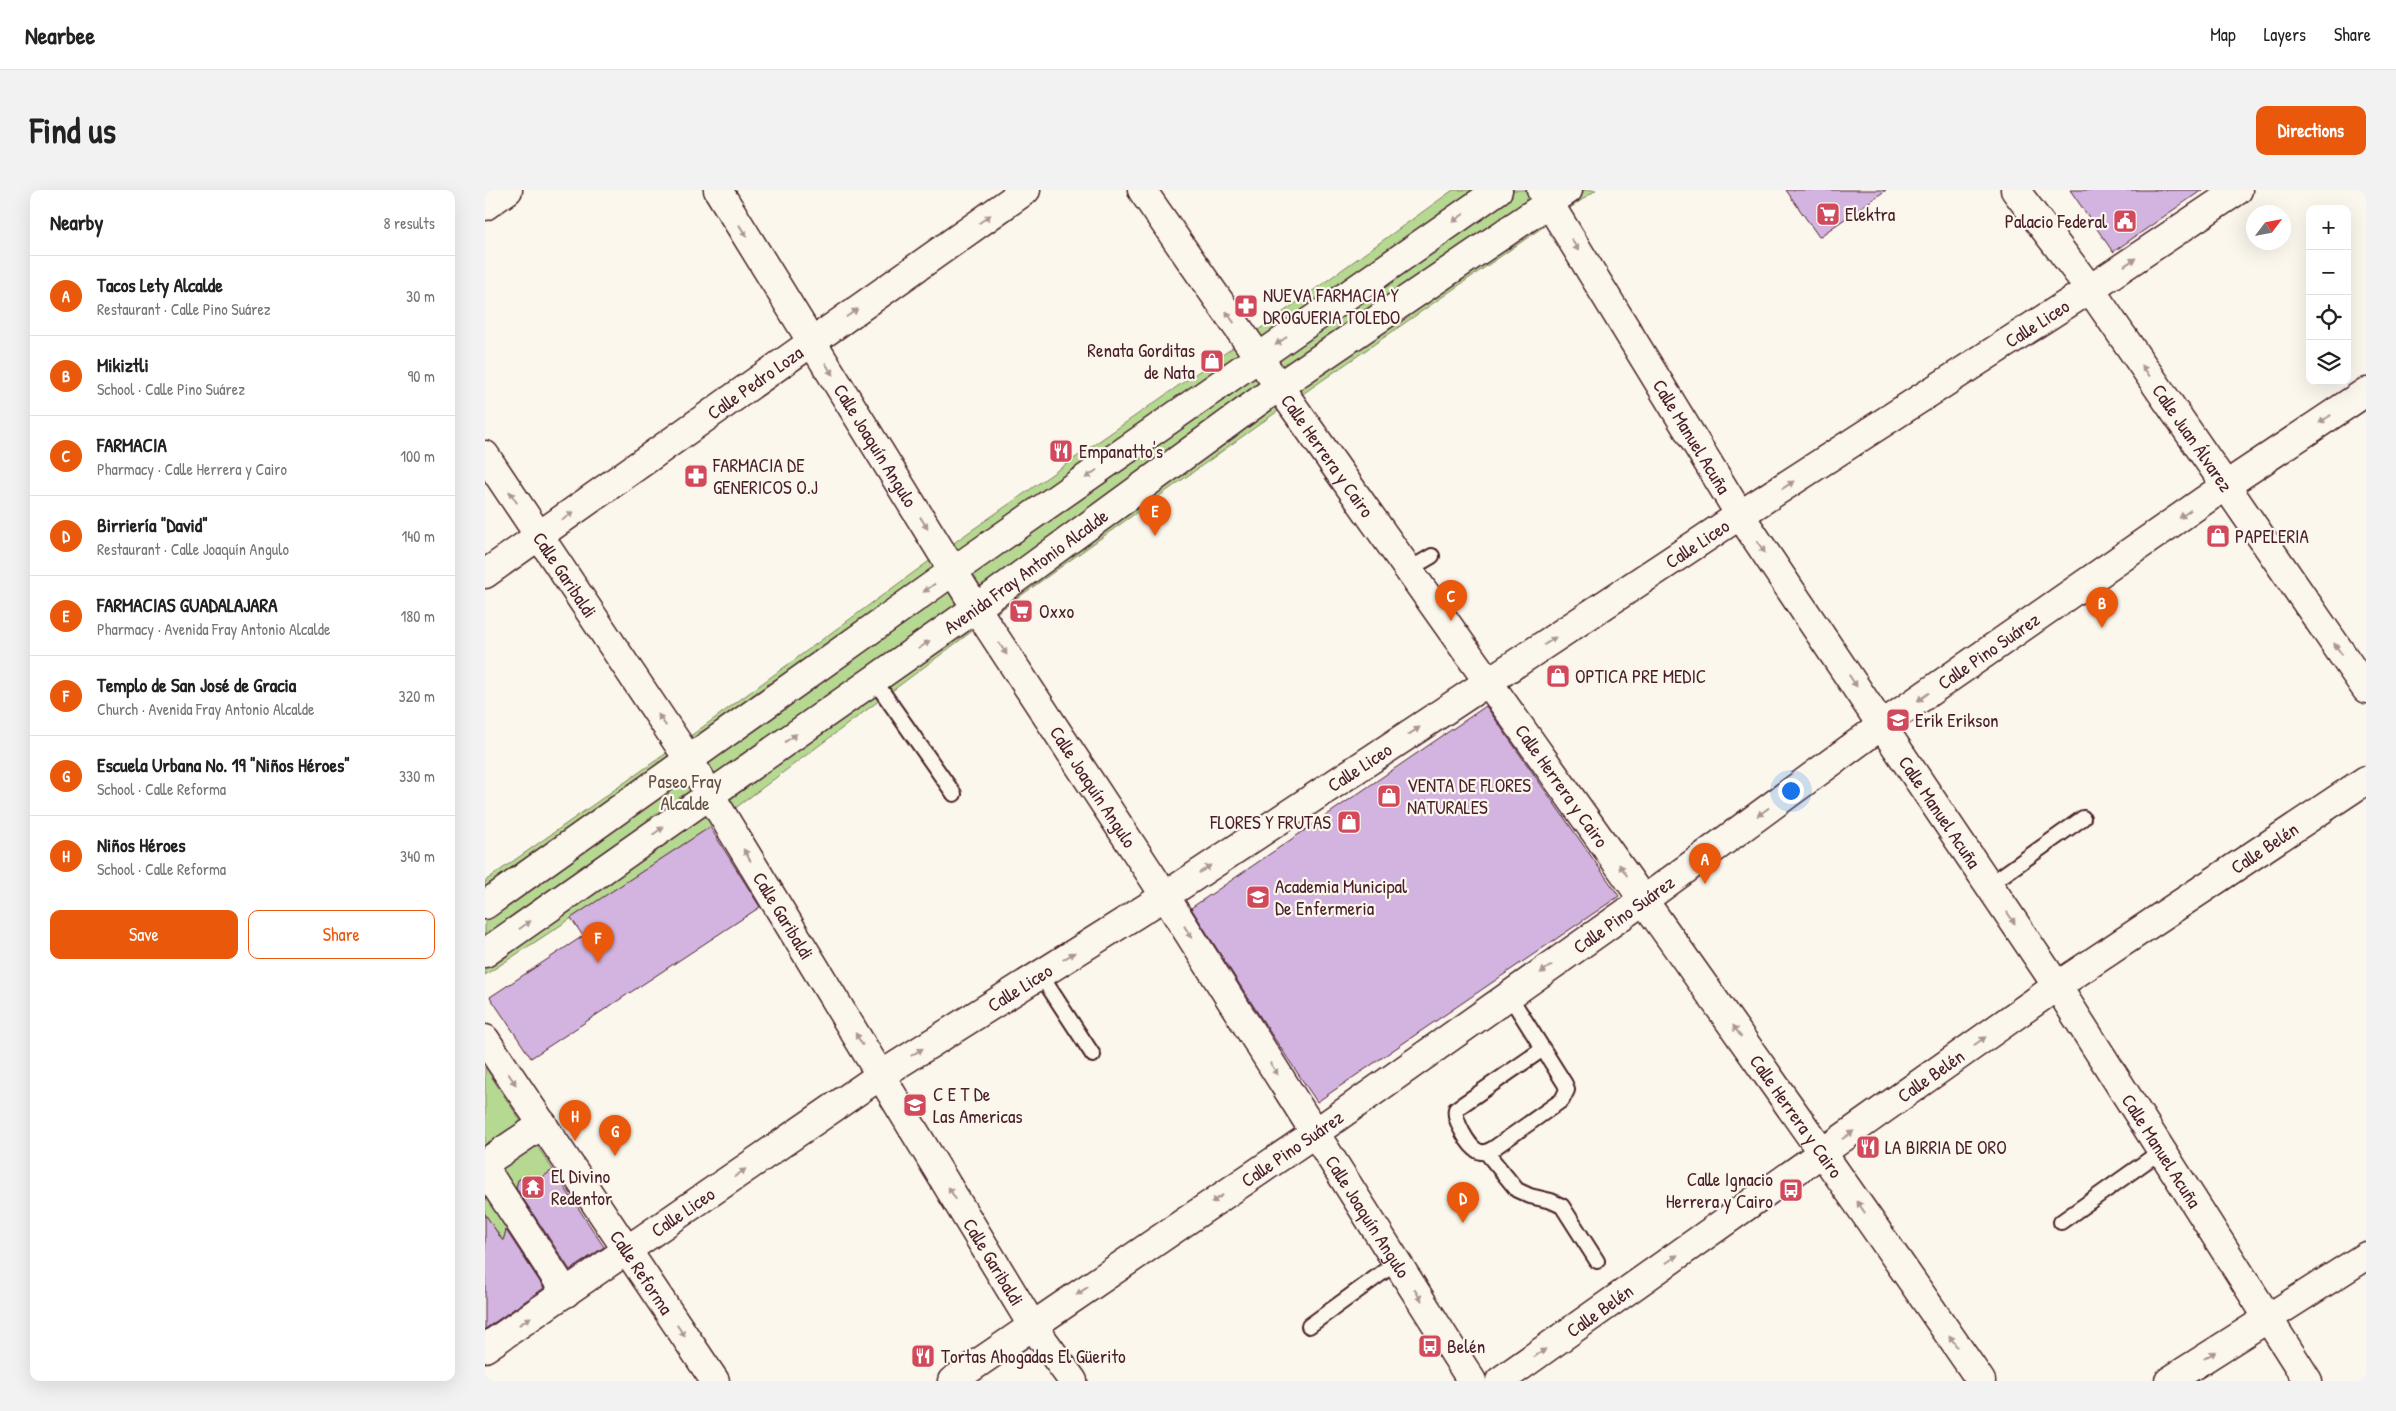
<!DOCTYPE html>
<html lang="en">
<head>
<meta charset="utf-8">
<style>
	body { margin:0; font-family:"Patrick Hand",sans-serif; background:#f2f2f2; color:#222 }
	.controls { position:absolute; right:15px; top:15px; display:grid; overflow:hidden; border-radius:10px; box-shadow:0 5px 20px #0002 }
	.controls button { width:45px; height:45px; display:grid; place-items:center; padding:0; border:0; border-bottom:1px solid #e0e0e0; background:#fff; color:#222; font:25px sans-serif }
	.compass { position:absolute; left:1761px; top:15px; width:45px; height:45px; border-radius:50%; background:#fff; box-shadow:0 5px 20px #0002; rotate:58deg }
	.you { position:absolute; left:1305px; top:600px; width:18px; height:18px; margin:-12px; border:4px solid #fff; border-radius:50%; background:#1a73e8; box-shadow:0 0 0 8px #1a73e833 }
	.badge { display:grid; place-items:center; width:32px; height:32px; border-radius:50%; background:#ea580c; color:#fff; font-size:16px; font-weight:700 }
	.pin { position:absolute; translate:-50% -41px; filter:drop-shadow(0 1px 2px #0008) }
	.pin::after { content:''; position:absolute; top:26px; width:18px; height:15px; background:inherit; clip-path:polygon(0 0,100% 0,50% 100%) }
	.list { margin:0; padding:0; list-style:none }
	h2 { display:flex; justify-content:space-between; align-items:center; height:65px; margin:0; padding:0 20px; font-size:21px }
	h2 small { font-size:16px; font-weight:400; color:#767676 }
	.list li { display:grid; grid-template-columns:32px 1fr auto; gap:15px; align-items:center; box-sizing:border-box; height:80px; padding:0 20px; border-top:1px solid #e0e0e0 }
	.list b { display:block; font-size:19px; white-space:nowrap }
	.list p { margin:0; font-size:16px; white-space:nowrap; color:#767676 }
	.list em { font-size:16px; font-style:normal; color:#767676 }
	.actions { display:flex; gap:10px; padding:15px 20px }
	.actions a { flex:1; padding:11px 0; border:1px solid #ea580c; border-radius:10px; text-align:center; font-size:18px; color:#ea580c }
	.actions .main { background:#ea580c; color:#fff }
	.icon { flex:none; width:28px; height:28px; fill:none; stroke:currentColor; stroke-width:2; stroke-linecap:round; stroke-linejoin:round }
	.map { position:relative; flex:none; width:1881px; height:1191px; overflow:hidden; border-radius:10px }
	header { display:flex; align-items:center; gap:30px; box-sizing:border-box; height:70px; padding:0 25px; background:#fff; border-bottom:1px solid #e0e0e0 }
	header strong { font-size:24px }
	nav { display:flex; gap:28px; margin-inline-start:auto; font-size:18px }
	.intro { display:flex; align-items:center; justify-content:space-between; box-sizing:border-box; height:120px; padding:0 30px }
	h1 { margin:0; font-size:35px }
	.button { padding:12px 22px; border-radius:10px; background:#ea580c; color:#fff; font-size:18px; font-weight:700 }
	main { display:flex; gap:30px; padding:0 30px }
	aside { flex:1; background:#fff; border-radius:10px; box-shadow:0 5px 20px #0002 }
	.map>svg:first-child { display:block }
	.green { fill:#b6d992; stroke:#807c5e }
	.building { fill:#d3b4e1; stroke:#4a1f2b }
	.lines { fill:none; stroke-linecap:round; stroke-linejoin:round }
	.lane-casing { stroke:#4a1f2b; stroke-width:18 }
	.street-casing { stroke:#4a1f2b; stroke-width:31 }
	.lane { stroke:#fbf7ec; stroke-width:14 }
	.street { stroke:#fbf7ec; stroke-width:28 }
	.oneway { fill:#ab9695 }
	.labels { text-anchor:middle; stroke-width:4.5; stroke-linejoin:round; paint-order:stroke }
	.poi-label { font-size:19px; fill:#4a1f2b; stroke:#fbf7ec; text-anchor:start }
	.street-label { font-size:19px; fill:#4a1f2b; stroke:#fbf7ec }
	.park-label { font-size:19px; fill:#654e45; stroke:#fbf7ec }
</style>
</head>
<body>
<header>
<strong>Nearbee</strong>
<nav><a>Map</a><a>Layers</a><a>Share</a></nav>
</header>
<div class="intro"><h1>Find us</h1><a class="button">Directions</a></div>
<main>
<aside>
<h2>Nearby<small>8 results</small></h2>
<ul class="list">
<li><span class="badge">A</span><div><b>Tacos Lety Alcalde</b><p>Restaurant · Calle Pino Suárez</p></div><em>30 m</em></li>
<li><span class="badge">B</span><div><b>Mikiztli</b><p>School · Calle Pino Suárez</p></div><em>90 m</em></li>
<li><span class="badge">C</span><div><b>FARMACIA</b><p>Pharmacy · Calle Herrera y Cairo</p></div><em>100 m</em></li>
<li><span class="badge">D</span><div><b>Birriería &quot;David&quot;</b><p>Restaurant · Calle Joaquín Angulo</p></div><em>140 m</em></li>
<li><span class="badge">E</span><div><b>FARMACIAS GUADALAJARA</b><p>Pharmacy · Avenida Fray Antonio Alcalde</p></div><em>180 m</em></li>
<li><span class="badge">F</span><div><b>Templo de San José de Gracia</b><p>Church · Avenida Fray Antonio Alcalde</p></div><em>320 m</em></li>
<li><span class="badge">G</span><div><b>Escuela Urbana No. 19 &quot;Niños Héroes&quot;</b><p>School · Calle Reforma</p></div><em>330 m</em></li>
<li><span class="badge">H</span><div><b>Niños Héroes</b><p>School · Calle Reforma</p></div><em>340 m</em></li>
</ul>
<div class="actions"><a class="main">Save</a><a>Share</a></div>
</aside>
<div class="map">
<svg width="1881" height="1191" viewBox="0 0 1881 1191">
	<rect width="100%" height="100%" fill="#fbf7ec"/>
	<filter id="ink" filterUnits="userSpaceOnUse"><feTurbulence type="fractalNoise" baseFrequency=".02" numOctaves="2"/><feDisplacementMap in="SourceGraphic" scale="10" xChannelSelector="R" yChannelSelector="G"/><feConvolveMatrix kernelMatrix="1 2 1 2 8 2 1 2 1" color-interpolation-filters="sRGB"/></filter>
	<g filter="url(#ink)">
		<path class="green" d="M968,0H1111L786,226L506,427L225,637L0,785V691L200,550L477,347L776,138Z
			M0,877L68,980L56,988L42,985L33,990L29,1006L84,1091L57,1109L0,1024Z"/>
		<path class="building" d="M1301,0H1401L1334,47Z
			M1585,0H1717L1628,62Z
			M1001,516L1134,706L832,912L785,842L706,718Z
			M225,637L275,717L46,868L5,807L98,746L86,728Z
			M68,980L119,1057L85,1080L31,998L33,990L42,985L56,988Z
			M0,1024L18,1051L21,1040L59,1098L0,1139Z"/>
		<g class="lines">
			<g class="lane-casing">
				<path id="lane" d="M923,380L947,366
					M389,490L469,604
					M1504,695L1598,628
					M555,784L608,865
					M1024,805L1080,894L1082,900L1077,910L1009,958C1004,961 999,964 993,961C984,957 968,929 971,919L1058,859
					M1001,962L1032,1000L1045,1006L1066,1011L1077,1016L1112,1071
					M1576,1032L1676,961
					M824,1136L912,1072"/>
			</g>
			<g class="street-casing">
				<g id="street">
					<path id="s1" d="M233,0L491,418L680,706L987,1191"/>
					<path id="s2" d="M657,0C933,400 1221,791 1496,1191"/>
					<path id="s3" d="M1056,0L1255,325L1572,796L1823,1191"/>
					<path id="s4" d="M1530,0L1605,99L1881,499"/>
					<path d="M0,16L23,0"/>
					<path id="s5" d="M0,265L204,570L547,1135L588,1191"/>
					<path id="s6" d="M0,384L541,0"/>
					<path d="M0,715L468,381L1013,0"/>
					<path id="s7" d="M0,763L491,418L793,197L1083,0"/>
					<path id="s8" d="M0,849L230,1191"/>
					<path d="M0,973L58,934"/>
					<path d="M0,979L81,1103"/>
					<path id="s9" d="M0,1158L396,885L680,706L1255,325L1605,99L1753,0"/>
					<path id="s10" d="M467,1191L830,943L1159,710L1397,535L1740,296L1881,202"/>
					<path id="s11" d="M1015,1191L1572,796L1881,590"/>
					<path d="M1684,1191L1881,1066"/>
				</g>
			</g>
			<use href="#lane" class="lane"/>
			<use href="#street" class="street"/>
		</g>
		<defs><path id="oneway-solid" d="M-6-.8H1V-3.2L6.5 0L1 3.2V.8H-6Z" transform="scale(1.25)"/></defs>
		<g class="oneway">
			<use href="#oneway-solid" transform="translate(973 28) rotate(145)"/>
			<use href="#oneway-solid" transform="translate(500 29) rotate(-35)"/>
			<use href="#oneway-solid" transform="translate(258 41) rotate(58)"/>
			<use href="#oneway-solid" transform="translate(1090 55) rotate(59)"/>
			<use href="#oneway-solid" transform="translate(1645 72) rotate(-34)"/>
			<use href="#oneway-solid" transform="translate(367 123) rotate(-35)"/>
			<use href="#oneway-solid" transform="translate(745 127) rotate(-125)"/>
			<use href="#oneway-solid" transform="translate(796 151) rotate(145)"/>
			<use href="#oneway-solid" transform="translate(344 179) rotate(58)"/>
			<use href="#oneway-solid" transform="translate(1661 181) rotate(-125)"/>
			<use href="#oneway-solid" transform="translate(1840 229) rotate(146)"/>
			<use href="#oneway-solid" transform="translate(606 284) rotate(145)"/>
			<use href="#oneway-solid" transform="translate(1303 295) rotate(-33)"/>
			<use href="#oneway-solid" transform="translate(28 307) rotate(-124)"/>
			<use href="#oneway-solid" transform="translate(1700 324) rotate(145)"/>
			<use href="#oneway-solid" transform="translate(83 326) rotate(-36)"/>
			<use href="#oneway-solid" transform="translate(439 333) rotate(58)"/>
			<use href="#oneway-solid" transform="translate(1276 357) rotate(56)"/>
			<use href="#oneway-solid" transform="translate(444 398) rotate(144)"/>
			<use href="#oneway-solid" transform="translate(1065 451) rotate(-33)"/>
			<use href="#oneway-solid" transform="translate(439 455) rotate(-35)"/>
			<use href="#oneway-solid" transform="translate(518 459) rotate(57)"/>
			<use href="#oneway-solid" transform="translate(1853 459) rotate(-125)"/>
			<use href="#oneway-solid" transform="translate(1368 491) rotate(56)"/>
			<use href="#oneway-solid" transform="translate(1438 507) rotate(145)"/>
			<use href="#oneway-solid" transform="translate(177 530) rotate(-124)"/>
			<use href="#oneway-solid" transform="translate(929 541) rotate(-33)"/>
			<use href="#oneway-solid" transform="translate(306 548) rotate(-35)"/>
			<use href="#oneway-solid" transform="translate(1278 622) rotate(144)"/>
			<use href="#oneway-solid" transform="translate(173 641) rotate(-35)"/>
			<use href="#oneway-solid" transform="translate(262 665) rotate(-121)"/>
			<use href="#oneway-solid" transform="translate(720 679) rotate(-33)"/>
			<use href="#oneway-solid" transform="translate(1138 680) rotate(-125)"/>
			<use href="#oneway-solid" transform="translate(1526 728) rotate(56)"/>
			<use href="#oneway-solid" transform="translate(40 735) rotate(-35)"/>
			<use href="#oneway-solid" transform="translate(703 742) rotate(58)"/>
			<use href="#oneway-solid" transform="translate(584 766) rotate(-32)"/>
			<use href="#oneway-solid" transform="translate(1061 779) rotate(145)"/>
			<use href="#oneway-solid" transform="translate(1252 841) rotate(-125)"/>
			<use href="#oneway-solid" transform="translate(374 849) rotate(-121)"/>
			<use href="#oneway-solid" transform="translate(1495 851) rotate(-35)"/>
			<use href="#oneway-solid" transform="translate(432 862) rotate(-32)"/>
			<use href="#oneway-solid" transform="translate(789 879) rotate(58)"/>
			<use href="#oneway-solid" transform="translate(27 889) rotate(56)"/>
			<use href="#oneway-solid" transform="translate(1363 945) rotate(-35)"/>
			<use href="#oneway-solid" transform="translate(255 983) rotate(-35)"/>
			<use href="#oneway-solid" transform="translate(467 1003) rotate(-121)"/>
			<use href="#oneway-solid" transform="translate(732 1009) rotate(146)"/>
			<use href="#oneway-solid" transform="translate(1376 1017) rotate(-124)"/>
			<use href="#oneway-solid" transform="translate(1187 1069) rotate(-35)"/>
			<use href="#oneway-solid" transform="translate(597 1101) rotate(146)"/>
			<use href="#oneway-solid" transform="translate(933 1105) rotate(58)"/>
			<use href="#oneway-solid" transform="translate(40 1131) rotate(-34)"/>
			<use href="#oneway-solid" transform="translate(196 1141) rotate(56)"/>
			<use href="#oneway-solid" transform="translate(1468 1151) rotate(-124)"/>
			<use href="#oneway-solid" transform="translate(1055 1163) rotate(-35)"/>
			<use href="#oneway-solid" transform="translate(1725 1165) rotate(-32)"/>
		</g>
	</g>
	<defs>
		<g id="supermarket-square" transform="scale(1.25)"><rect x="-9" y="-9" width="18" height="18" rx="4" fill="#d1495b" stroke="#fbf7ec"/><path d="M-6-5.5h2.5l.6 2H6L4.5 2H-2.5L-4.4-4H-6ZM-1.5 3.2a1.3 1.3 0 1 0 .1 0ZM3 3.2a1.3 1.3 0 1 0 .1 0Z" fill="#fff"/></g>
		<g id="civic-square" transform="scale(1.25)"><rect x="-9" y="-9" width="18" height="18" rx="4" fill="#d1495b" stroke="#fbf7ec"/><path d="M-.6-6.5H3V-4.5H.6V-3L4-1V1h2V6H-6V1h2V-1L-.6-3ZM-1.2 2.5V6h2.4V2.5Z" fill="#fff"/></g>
		<g id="pharmacy-square" transform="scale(1.25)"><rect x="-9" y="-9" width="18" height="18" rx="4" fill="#d1495b" stroke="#fbf7ec"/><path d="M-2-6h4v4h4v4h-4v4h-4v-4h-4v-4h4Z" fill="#fff"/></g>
		<g id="shop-square" transform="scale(1.25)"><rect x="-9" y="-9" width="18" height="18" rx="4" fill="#d1495b" stroke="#fbf7ec"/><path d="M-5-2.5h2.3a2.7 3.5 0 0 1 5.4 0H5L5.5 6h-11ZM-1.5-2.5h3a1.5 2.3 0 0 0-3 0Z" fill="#fff"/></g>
		<g id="restaurant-square" transform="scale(1.25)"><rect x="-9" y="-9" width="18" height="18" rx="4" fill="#d1495b" stroke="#fbf7ec"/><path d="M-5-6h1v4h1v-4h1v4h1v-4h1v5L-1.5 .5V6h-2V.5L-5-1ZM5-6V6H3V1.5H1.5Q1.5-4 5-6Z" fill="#fff"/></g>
		<g id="school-square" transform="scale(1.25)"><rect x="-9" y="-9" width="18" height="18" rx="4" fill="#d1495b" stroke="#fbf7ec"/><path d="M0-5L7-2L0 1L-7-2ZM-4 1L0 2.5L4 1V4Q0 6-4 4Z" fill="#fff"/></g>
		<g id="university-square" transform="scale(1.25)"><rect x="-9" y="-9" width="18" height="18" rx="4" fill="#d1495b" stroke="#fbf7ec"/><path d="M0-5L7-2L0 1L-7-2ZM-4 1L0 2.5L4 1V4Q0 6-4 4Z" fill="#fff"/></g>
		<g id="temple-square" transform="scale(1.25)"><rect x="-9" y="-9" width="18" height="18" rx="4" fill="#d1495b" stroke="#fbf7ec"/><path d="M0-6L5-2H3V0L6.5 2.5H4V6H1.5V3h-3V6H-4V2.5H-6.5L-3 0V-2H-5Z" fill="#fff"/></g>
		<g id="bus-square" transform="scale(1.25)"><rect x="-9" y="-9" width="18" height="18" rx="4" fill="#d1495b" stroke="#fbf7ec"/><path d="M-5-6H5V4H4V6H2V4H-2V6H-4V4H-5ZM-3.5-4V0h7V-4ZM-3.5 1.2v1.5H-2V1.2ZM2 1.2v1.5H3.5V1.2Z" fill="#fff"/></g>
	</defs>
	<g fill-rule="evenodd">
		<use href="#supermarket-square" x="1343" y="24"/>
		<use href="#civic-square" x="1640" y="31"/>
		<use href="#pharmacy-square" x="761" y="116"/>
		<use href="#shop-square" x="727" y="171"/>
		<use href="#restaurant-square" x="576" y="261"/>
		<use href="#pharmacy-square" x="211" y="286"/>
		<use href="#shop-square" x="1733" y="346"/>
		<use href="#supermarket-square" x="536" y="421"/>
		<use href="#shop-square" x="1073" y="486"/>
		<use href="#school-square" x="1413" y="530"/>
		<use href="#shop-square" x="904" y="606"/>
		<use href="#shop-square" x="864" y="632"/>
		<use href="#university-square" x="773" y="707"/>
		<use href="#university-square" x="430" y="915"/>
		<use href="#restaurant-square" x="1383" y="957"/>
		<use href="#temple-square" x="48" y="997"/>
		<use href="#bus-square" x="1306" y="1000"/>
		<use href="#bus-square" x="945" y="1156"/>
		<use href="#restaurant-square" x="438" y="1166"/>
	</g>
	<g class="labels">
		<g class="poi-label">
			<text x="1360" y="31">Elektra</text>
			<text x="1622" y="38" text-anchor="end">Palacio Federal</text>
			<text x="778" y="112">NUEVA FARMACIA Y<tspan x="778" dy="22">DROGUERIA TOLEDO</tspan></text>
			<text x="710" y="167" text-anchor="end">Renata Gorditas<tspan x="710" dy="22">de Nata</tspan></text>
			<text x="594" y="268">Empanatto's</text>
			<text x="228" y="282">FARMACIA DE<tspan x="228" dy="22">GENERICOS O.J</tspan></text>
			<text x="1750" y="353">PAPELERIA</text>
			<text x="554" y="428">Oxxo</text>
			<text x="1090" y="493">OPTICA PRE MEDIC</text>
			<text x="1430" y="537">Erik Erikson</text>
			<text x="922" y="602">VENTA DE FLORES<tspan x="922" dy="22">NATURALES</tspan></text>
			<text x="846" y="639" text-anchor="end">FLORES Y FRUTAS</text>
			<text x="790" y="703">Academia Municipal<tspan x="790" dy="22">De Enfermeria</tspan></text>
			<text x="448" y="911">C E T De<tspan x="448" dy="22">Las Americas</tspan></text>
			<text x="1400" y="964">LA BIRRIA DE ORO</text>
			<text x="66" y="993">El Divino<tspan x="66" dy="22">Redentor</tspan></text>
			<text x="1288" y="996" text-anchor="end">Calle Ignacio<tspan x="1288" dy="22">Herrera y Cairo</tspan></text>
			<text x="962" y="1163">Belén</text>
			<text x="456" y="1173">Tortas Ahogadas El Güerito</text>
		</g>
		<g class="street-label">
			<text dy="7" stroke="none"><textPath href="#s9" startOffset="1860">Calle Liceo</textPath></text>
			<text dy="7" stroke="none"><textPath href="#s6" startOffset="331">Calle Pedro Loza</textPath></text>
			<text dy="7" stroke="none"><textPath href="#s3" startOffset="289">Calle Manuel Acuña</textPath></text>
			<text dy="7" stroke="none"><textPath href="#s4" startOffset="305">Calle Juan Álvarez</textPath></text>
			<text dy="7" stroke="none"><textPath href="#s1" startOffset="300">Calle Joaquín Angulo</textPath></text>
			<text dy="7" stroke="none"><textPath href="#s2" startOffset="324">Calle Herrera y Cairo</textPath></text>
			<text dy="7" stroke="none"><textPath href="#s9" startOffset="1455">Calle Liceo</textPath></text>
			<text dy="7" stroke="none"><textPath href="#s7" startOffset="662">Avenida Fray Antonio Alcalde</textPath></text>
			<text dy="7" stroke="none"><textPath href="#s5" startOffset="144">Calle Garibaldi</textPath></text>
			<text dy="7" stroke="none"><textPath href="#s10" startOffset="1268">Calle Pino Suárez</textPath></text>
			<text dy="7" stroke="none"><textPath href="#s9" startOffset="1050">Calle Liceo</textPath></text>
			<text dy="7" stroke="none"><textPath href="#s2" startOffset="729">Calle Herrera y Cairo</textPath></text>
			<text dy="7" stroke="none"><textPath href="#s1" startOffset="705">Calle Joaquín Angulo</textPath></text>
			<text dy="7" stroke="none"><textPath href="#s3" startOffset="739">Calle Manuel Acuña</textPath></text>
			<text dy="7" stroke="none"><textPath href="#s11" startOffset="932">Calle Belén</textPath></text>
			<text dy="7" stroke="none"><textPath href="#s10" startOffset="818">Calle Pino Suárez</textPath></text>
			<text dy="7" stroke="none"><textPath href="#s5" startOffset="549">Calle Garibaldi</textPath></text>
			<text dy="7" stroke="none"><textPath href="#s9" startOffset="645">Calle Liceo</textPath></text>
			<text dy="7" stroke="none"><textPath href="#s11" startOffset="528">Calle Belén</textPath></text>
			<text dy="7" stroke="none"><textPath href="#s2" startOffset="1134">Calle Herrera y Cairo</textPath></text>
			<text dy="7" stroke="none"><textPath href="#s10" startOffset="412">Calle Pino Suárez</textPath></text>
			<text dy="7" stroke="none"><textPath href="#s3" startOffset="1144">Calle Manuel Acuña</textPath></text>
			<text dy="7" stroke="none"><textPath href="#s9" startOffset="240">Calle Liceo</textPath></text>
			<text dy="7" stroke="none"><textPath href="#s1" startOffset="1215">Calle Joaquín Angulo</textPath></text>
			<text dy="7" stroke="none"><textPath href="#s5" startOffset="954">Calle Garibaldi</textPath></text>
			<text dy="7" stroke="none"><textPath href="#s8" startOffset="281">Calle Reforma</textPath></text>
			<text dy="7" stroke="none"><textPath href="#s11" startOffset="122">Calle Belén</textPath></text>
		</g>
		<g class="park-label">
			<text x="200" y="598">Paseo Fray<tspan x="200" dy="22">Alcalde</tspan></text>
		</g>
	</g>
</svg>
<div class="controls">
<button>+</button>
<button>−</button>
<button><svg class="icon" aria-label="locate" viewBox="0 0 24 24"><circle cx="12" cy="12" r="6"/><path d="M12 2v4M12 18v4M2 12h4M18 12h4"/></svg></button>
<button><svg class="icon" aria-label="layers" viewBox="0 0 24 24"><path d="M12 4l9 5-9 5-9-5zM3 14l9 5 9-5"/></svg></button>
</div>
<svg class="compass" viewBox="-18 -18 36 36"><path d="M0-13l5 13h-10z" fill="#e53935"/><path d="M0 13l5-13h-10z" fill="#767676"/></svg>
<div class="you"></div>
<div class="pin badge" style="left:1220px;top:694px">A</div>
<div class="pin badge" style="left:1617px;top:438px">B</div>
<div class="pin badge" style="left:966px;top:431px">C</div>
<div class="pin badge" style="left:978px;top:1033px">D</div>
<div class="pin badge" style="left:670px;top:346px">E</div>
<div class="pin badge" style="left:113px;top:773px">F</div>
<div class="pin badge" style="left:130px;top:966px">G</div>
<div class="pin badge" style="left:90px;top:951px">H</div>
</div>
</main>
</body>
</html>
